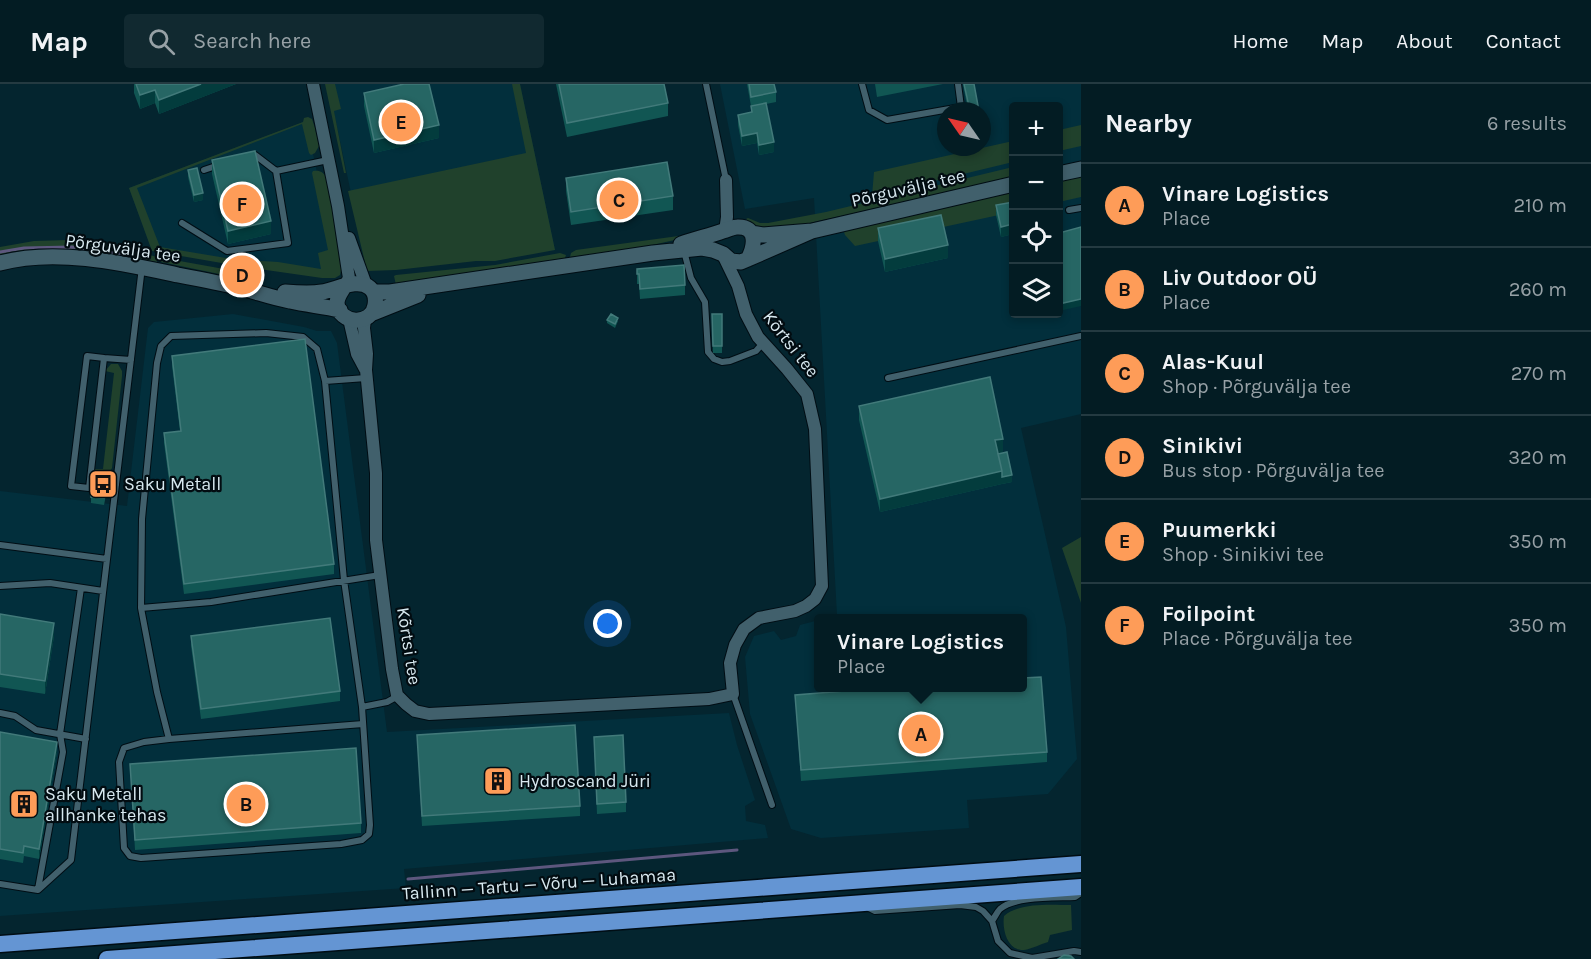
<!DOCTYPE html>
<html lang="en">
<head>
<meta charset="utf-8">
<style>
	body { margin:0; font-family:Karla,sans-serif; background:#112930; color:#f1f3f6 }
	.controls { position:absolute; right:18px; top:18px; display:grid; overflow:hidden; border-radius:6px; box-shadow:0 3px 9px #0003 }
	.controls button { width:54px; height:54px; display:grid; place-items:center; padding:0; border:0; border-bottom:2px solid #243a41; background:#031c23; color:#f1f3f6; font:30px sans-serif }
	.compass { position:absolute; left:937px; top:18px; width:54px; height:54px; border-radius:50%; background:#031c23; box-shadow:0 3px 9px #0003; rotate:304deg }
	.you { position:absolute; left:608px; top:540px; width:21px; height:21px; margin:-15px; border:4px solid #fff; border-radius:50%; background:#1a73e8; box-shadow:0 0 0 9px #1a73e833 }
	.badge { display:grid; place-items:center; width:39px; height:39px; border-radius:50%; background:#fe9c58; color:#111; font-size:20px; font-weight:700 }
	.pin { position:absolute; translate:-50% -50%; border:3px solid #fff; box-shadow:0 2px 6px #0006 }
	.popup { position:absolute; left:814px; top:530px; width:213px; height:78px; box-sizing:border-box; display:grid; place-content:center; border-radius:6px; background:#031c23; filter:drop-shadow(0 2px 4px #0005); font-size:20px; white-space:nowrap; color:#97a1a6 }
	.popup b { font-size:22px; color:#f1f3f6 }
	.popup::after { content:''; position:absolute; left:50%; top:100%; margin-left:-12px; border:12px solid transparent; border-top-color:#031c23 }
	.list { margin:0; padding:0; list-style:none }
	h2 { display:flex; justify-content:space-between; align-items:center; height:78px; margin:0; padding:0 24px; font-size:26px }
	h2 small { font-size:20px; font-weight:400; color:#97a1a6 }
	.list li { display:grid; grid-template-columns:39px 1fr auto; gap:18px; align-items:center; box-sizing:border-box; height:84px; padding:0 24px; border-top:2px solid #243a41 }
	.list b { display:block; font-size:22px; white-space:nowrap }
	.list p { margin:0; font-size:20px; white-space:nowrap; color:#97a1a6 }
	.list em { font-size:20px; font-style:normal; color:#97a1a6 }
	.icon { flex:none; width:33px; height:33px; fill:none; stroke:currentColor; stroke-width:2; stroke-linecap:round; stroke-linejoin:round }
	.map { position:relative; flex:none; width:1081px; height:875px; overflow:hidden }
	header { display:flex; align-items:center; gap:36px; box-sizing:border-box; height:84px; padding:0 30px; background:#031c23; border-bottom:2px solid #243a41 }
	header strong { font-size:28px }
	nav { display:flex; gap:33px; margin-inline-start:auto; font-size:21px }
	.search { width:420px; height:54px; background:#112930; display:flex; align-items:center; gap:15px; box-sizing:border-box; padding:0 21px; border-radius:6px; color:#97a1a6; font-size:22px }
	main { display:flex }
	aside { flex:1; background:#031c23 }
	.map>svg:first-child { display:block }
	.built { fill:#022f3c; fill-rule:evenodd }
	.green { fill:#20412c }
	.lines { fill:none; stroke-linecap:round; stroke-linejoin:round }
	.stream { stroke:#5d577e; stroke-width:3 }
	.service-casing { stroke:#000d14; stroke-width:8 }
	.minor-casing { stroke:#000d14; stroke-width:14 }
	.tertiary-casing { stroke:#000d14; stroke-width:17 }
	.trunk-casing { stroke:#000d14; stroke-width:19 }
	.service { stroke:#41606c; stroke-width:6 }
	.minor { stroke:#41606c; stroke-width:12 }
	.tertiary { stroke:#41606c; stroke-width:15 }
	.trunk { stroke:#6495d3; stroke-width:16 }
	.wall { fill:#115653 }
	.shaded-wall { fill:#033c3d }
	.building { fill:#266664; stroke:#427a7a; stroke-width:1.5 }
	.labels { text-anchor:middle; stroke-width:4.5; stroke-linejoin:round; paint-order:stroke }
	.street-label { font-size:18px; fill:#d8e9f0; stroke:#020c11 }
	.poi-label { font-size:18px; fill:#d8e9f0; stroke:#020c11; text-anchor:start }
</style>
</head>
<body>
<header>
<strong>Map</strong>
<div class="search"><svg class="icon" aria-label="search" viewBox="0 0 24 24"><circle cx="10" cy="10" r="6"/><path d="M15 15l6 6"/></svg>Search here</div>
<nav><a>Home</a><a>Map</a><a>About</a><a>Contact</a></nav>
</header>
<main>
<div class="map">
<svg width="1081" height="875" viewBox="0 0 1081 875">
	<rect width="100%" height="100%" fill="#04252f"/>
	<path class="built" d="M328,0H520L555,166L367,185Z
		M720,0H1081V330L1021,344L1066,543L1077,675L1048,710L967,716L969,744L821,754L791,745L750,630L745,573L754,552L774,547L781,556L796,552L800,541L819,536V604H1023V534H826L837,531L814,114L745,125ZM1014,22H1058V230H1014ZM946,27H982V63H946Z
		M306,37L335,172L323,189L152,166L129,104Z
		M233,230L304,243L317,247H331L337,259L387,648L729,629L737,661L755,716L745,722L746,737L765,741L768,754L404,785L406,804L0,832V407L127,422L148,244L154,238Z"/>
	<path class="green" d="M325,0H335L341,25L334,27L346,89H344Z
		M512,0H520L555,166L495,177H476L396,186L367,187L348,107L526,69Z
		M308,33L312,35L315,44L319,62L315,69L311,71L309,69L302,40L137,104L160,163L232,175L278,178L321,185L318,169L328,166L312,89L313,87C320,86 323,88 326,93L345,185L341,186L340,191L335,194H322L239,182L152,167L129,104L303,38L304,34Z
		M1081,41V62L1059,67V46Z
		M1013,57V78L872,112L874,88Z
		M1013,83V93L774,147L754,142L746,135L748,134L760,139H768L826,128Z
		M1081,91V113L1059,118L1058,96Z
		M1013,107V128L855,162L845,151L844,148L847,146Z
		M693,150L697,151L630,166L570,173L571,169L576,166Z
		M69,156L117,162L157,173V178C129,173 99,166 70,165C46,165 23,168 0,172V163L34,157Z
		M560,169L566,171L565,174L396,201L394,192L396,191L495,181Z
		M163,174L224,185V191L161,178V176Z
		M111,280H118L122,287V292L112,384L108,391L102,394L96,389L94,385H103L114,289L105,287Z
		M1081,453V519L1062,464Z
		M1071,821L1072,846L1050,851L1048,858C1040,860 1032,865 1024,866C1007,867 1002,845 1004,832C1020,818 1051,821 1071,821Z"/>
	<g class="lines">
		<path class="stream" d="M0,168L24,164L72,163L126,170
			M408,795L737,766"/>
		<g class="service-casing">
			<path id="service" d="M706,0L726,96
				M862,0L869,26L887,36L961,23L958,0
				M249,73L255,71L276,87
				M204,86L219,81
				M1069,126L1081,124
				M182,139L227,167L288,159L276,87L328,76
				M684,167L691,194L705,218L708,268L714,275L722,278L730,277L756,267L763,259
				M87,272L104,274L89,404L71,402Z
				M104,274L131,276
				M888,294L1081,252
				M325,297L366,294
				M90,397L116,401
				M0,461L107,475
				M0,502L50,499L103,507
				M141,524L211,518L380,491
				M733,610L772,721
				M362,623L387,618L398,612
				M0,629L15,632L36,646L86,655
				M169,655L157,608L141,524L142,435L157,279L161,262L171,252L266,249L303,253L317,265L325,297L344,496L362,623L370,741L369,750L362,756L341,760L141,774L130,772L124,764L119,678L124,664L144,658L169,655L363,640
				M0,800L38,806L71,776L142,183
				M38,805L63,668L60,650L81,504
				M869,824L875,827L960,821L976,823L983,827L992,837L998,857L1010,869L1032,874L1074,867L1081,868
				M992,837C995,833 997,828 1000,825C1015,812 1055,814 1075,813L1081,809"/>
		</g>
		<g class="minor-casing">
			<path id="minor" d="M313,0L338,122L348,188L349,194L344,203
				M725,147L727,133L726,96
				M349,154L366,201
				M349,235L357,270L365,285
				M365,235L364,244L367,270L366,286L376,389V456L392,585L397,611L406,620L415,627L429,630L709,615L733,610L730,579L735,561L744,545L759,534L795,527L806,522L815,515L822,502L815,345L807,310L787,285L758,253L746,230L738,202L723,171"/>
		</g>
		<g class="tertiary-casing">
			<path id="tertiary" d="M1058,90L1081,85
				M751,149L763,151L812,147L1014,100
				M681,160C695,155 709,152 723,147C728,146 732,143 737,143C758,142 755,162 748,175
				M0,179C56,164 122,179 178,191C199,195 220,199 241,204C257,208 273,214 290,217C307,221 323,222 340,226
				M285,208C297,209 310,210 322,208C336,206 358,193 370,204C375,208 376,215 375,221C372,242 339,241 337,219C337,213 341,208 344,203
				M374,208H390L653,169L702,164L713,166L723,170L731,177L741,178L812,147
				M373,229L418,211"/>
		</g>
		<g class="trunk-casing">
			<path id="trunk" d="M0,860L1081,780
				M107,875L1081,803"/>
		</g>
		<use href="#service" class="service"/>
		<use href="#minor" class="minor"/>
		<use href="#tertiary" class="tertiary"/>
		<use href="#trunk" class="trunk"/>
	</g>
	<path class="wall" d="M134,0H236L159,30L155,19L140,25L134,9Z
		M556,0H664L668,19V32L567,53Z
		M747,0H774L776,8V18L766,20L774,68L759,71L757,59L742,62L738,41V31L751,28V22Z
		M875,0H943L877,13Z
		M963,0H974L979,27H968Z
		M364,9L439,54L374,69L364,22Z
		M212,76L271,150L228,160L212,90Z
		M188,86L203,116L194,118L188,93Z
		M566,94L673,112V126L571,141L566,107Z
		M996,121L1013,147V150L1001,153L996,131Z
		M878,144L948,174L885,188L878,157Z
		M637,185L685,201V211L640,215L639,200H637Z
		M712,230H722V269H713Z
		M607,236L618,237L615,244L607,239Z
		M172,272L334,480V490L184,510L164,359V349L180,347L172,282Z
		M859,322L1003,368L998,369L1012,398L1002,400V399V400L880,428L859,336Z
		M106,411L104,421L91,419V413Z
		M0,530L54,552L45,610L0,603Z
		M191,552L340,607V617L201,635L191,562Z
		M795,611L1047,668V678L801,697Z
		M0,648L57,668L39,775L24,772L23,779L0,775Z
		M417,651L580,722V732L422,742Z
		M594,653L626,718V728L597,730Z
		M130,680L361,739V749L135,766Z"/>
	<path class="shaded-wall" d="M201,0H236L159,30V16Z
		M155,6V19L140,25V11Z
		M439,41V54L374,69V56Z
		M757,49V59L742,62V52Z
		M774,58V68L759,71V61Z
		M203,109V116L194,118V111Z
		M271,137V150L228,160V147Z
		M1014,137L1013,150L1001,153V143Z
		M948,161V174L885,188V175Z
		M1081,215V222L1059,227V220Z
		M1003,355V368L995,370V356Z
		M1002,387V400L880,428V415Z
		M1012,391V398L1002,400V393Z
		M54,539V552L45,610V597Z
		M57,658V668L39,775V765Z"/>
	<path class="building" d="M136,0H201L159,16L155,6L140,11Z
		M404,0H429L439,41L374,56L364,9Z
		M559,0H664L668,19L567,39Z
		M749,0H774L776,8L751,13Z
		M964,0H974L979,27H970Z
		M766,19L774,58L759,61L757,49L742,52L738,31L752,28L751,22Z
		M255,67L271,137L228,147L212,76Z
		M667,78L673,112L571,128L566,94Z
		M197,84L203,109L194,111L188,86Z
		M1014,118L1013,140L1001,143L996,121Z
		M941,131L948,161L885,175L878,144Z
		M1081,143V215L1059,220V149Z
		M684,181L685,201L640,205L639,190H637V185Z
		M611,230L618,234L615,240L607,236Z
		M712,230H722V262H713Z
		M305,255L334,480L184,500L164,349L181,347L172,272Z
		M990,293L1003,355L995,356L1002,387L880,415L859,322Z
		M1007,368L1012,391L1002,393V387L998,370Z
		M92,403L106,404L104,414L91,413Z
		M0,530L54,539L45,597L0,590Z
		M330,534L340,607L201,625L191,552Z
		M1041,593L1047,668L801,686L795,611L895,603H1023V594Z
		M575,641L580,722L422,732L417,651Z
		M0,648L57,658L39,765L24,762L23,769L0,765Z
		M623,651L626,718L597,720L594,653Z
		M356,664L361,739L135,756L130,680Z
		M1064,871L1071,872L1074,875H1058Z"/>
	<defs>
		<g id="bus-square" transform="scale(1.5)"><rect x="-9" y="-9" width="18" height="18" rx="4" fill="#fe9c58" stroke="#020c11"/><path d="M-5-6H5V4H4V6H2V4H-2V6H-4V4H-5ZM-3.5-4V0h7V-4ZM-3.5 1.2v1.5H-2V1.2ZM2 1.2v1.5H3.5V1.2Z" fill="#111"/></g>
		<g id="building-square" transform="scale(1.5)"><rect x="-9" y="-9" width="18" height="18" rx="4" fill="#fe9c58" stroke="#020c11"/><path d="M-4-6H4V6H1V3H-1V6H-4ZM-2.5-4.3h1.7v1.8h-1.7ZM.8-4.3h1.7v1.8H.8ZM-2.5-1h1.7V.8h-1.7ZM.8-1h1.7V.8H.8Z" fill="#111"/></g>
	</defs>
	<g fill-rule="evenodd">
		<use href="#bus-square" x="103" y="400"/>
		<use href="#building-square" x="498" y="697"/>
		<use href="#building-square" x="24" y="720"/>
	</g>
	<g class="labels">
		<g class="street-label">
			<text transform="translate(908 104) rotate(-13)" y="6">Põrguvälja tee</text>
			<text transform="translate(123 164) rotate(8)" y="6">Põrguvälja tee</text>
			<text transform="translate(791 260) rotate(52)" y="6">Kõrtsi tee</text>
			<text transform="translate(409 562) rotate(81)" y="6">Kõrtsi tee</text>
			<text transform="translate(539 800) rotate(-4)" y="6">Tallinn — Tartu — Võru — Luhamaa</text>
		</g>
		<g class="poi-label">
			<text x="124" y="406">Saku Metall</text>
			<text x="519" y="703">Hydroscand Jüri</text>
			<text x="45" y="716">Saku Metall<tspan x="45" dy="21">allhanke tehas</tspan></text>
		</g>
	</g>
</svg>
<div class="controls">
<button>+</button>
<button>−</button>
<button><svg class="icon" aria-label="locate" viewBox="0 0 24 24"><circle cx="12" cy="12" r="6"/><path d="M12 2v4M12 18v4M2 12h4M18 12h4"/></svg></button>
<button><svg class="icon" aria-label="layers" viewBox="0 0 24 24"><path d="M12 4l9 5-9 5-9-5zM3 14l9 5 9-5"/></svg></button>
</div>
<svg class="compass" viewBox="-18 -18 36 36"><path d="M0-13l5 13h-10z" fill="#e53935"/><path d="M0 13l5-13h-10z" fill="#97a1a6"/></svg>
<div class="you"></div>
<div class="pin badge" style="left:921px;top:650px">A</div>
<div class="popup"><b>Vinare Logistics</b>Place</div>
<div class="pin badge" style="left:246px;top:720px">B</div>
<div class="pin badge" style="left:619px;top:116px">C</div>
<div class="pin badge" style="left:242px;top:191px">D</div>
<div class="pin badge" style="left:401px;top:38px">E</div>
<div class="pin badge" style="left:242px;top:120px">F</div>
</div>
<aside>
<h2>Nearby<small>6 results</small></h2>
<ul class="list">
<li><span class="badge">A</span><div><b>Vinare Logistics</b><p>Place</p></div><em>210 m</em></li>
<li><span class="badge">B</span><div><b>Liv Outdoor OÜ</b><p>Place</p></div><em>260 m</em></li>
<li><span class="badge">C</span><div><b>Alas-Kuul</b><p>Shop · Põrguvälja tee</p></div><em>270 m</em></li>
<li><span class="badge">D</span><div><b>Sinikivi</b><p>Bus stop · Põrguvälja tee</p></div><em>320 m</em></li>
<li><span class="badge">E</span><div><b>Puumerkki</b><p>Shop · Sinikivi tee</p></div><em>350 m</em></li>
<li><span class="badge">F</span><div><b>Foilpoint</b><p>Place · Põrguvälja tee</p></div><em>350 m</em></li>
</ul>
</aside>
</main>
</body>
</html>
